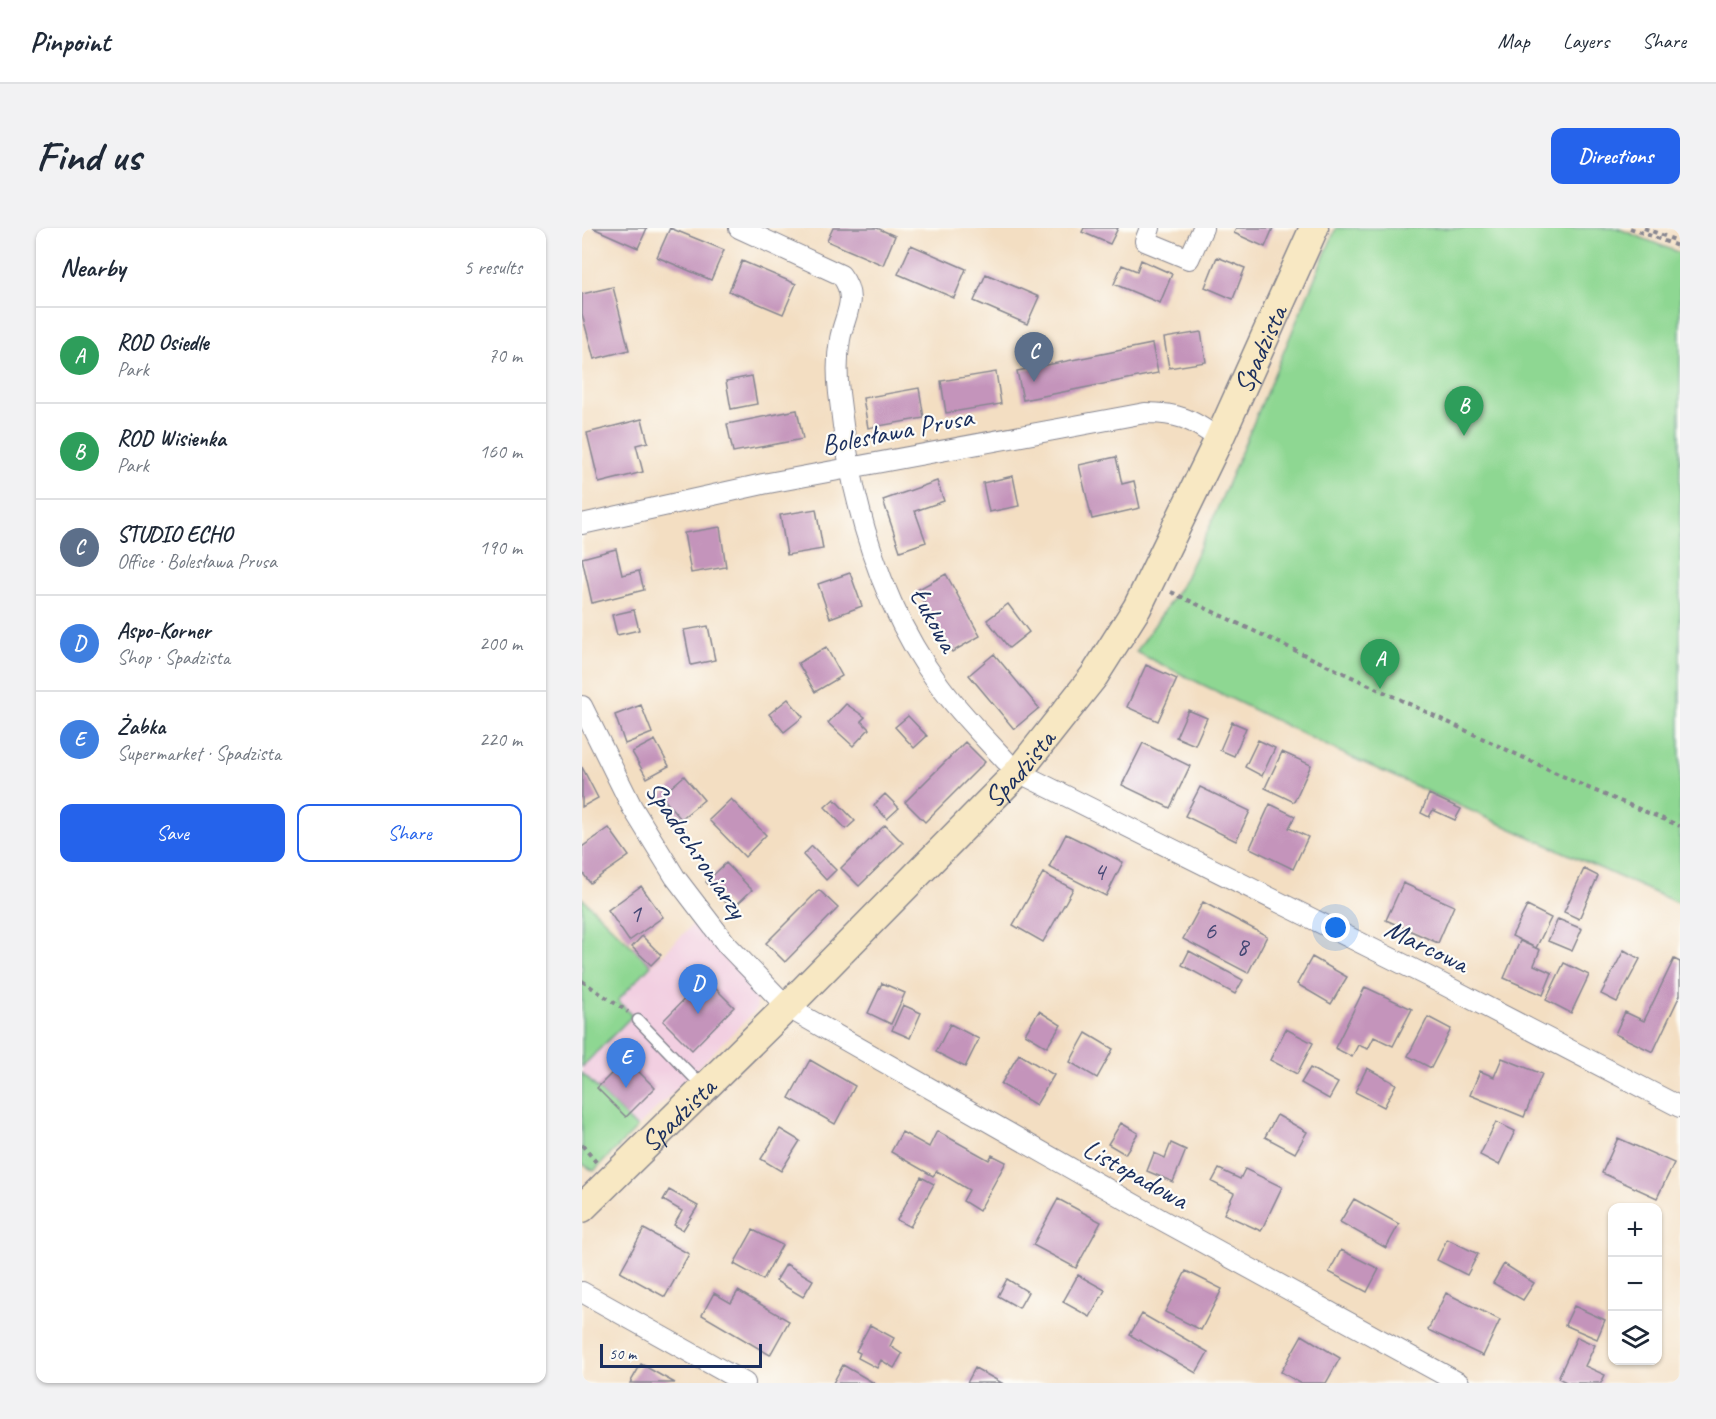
<!DOCTYPE html>
<html lang="en">
<head>
<meta charset="utf-8">
<style>
	body { margin:0; font-family:Caveat,sans-serif; background:#f2f2f3; color:#1f2937 }
	.controls { position:absolute; right:18px; bottom:18px; display:grid; overflow:hidden; border-radius:12px; box-shadow:0 2px 4px #0004 }
	.controls button { width:54px; height:54px; display:grid; place-items:center; padding:0; border:0; border-bottom:2px solid #e0e1e3; background:#fff; color:#1f2937; font:30px sans-serif }
	.scale { position:absolute; left:18px; bottom:15px; width:162px; box-sizing:border-box; padding-left:6px; border:3px solid #1b2f5e; border-top:0; font-size:16px; line-height:21px; white-space:nowrap; color:#1b2f5e; -webkit-text-stroke:4px #fdfcf7; paint-order:stroke }
	.you { position:absolute; left:754px; top:700px; width:21px; height:21px; margin:-15px; border:4px solid #fff; border-radius:50%; background:#1a73e8; box-shadow:0 0 0 9px #1a73e833 }
	.badge { display:grid; place-items:center; width:39px; height:39px; border-radius:50%; background:#2563eb; color:#fff; font-size:20px; font-weight:700 }
	.pin { position:absolute; translate:-50% -50px; filter:drop-shadow(0 2px 3px #0008) }
	.pin::after { content:''; position:absolute; top:32px; width:21px; height:18px; background:inherit; clip-path:polygon(0 0,100% 0,50% 100%) }
	.list { margin:0; padding:0; list-style:none }
	h2 { display:flex; justify-content:space-between; align-items:center; height:78px; margin:0; padding:0 24px; font-size:26px }
	h2 small { font-size:20px; font-weight:400; color:#747a83 }
	.list li { display:grid; grid-template-columns:39px 1fr auto; gap:18px; align-items:center; box-sizing:border-box; height:96px; padding:0 24px; border-top:2px solid #e0e1e3 }
	.list b { display:block; font-size:22px; white-space:nowrap }
	.list p { margin:0; font-size:20px; white-space:nowrap; color:#747a83 }
	.list em { font-size:20px; font-style:normal; color:#747a83 }
	.actions { display:flex; gap:12px; padding:18px 24px }
	.actions a { flex:1; padding:14px 0; border:2px solid #2563eb; border-radius:12px; text-align:center; font-size:21px; color:#2563eb }
	.actions .main { background:#2563eb; color:#fff }
	.icon { flex:none; width:33px; height:33px; fill:none; stroke:currentColor; stroke-width:2; stroke-linecap:round; stroke-linejoin:round }
	.map { position:relative; flex:none; width:1098px; height:1155px; overflow:hidden; border-radius:12px }
	header { display:flex; align-items:center; gap:36px; box-sizing:border-box; height:84px; padding:0 30px; background:#fff; border-bottom:2px solid #e0e1e3 }
	header strong { font-size:28px }
	nav { display:flex; gap:33px; margin-inline-start:auto; font-size:21px }
	.intro { display:flex; align-items:center; justify-content:space-between; box-sizing:border-box; height:144px; padding:0 36px }
	h1 { margin:0; font-size:42px }
	.button { padding:15px 27px; border-radius:12px; background:#2563eb; color:#fff; font-size:21px; font-weight:700 }
	main { display:flex; gap:36px; padding:0 36px }
	aside { flex:1; background:#fff; border-radius:12px; box-shadow:0 2px 4px #0004 }
	.map>svg:first-child { display:block }
	.built { fill:#f2cfe1 }
	.green { fill:#8ed792; stroke:#548378; stroke-width:1.5 }
	.building { fill:#c494bb }
	.lines { fill:none; stroke-linecap:round; stroke-linejoin:round }
	.lane-casing { stroke:#878690; stroke-width:13 }
	.street-casing { stroke:#878690; stroke-width:22 }
	.secondary-casing { stroke:#878690; stroke-width:31 }
	.path { stroke:#878690; stroke-width:4; stroke-dasharray:4.5 4.5; stroke-linecap:butt }
	.lane { stroke:#fff; stroke-width:10 }
	.street { stroke:#fff; stroke-width:20 }
	.secondary { stroke:#f8e8c3; stroke-width:28 }
	.labels { text-anchor:middle; stroke-width:4.5; stroke-linejoin:round; paint-order:stroke }
	.number-label { font-size:26px; fill:#454875 }
	.street-label { font-size:28px; fill:#1b2f5e; stroke:#fdfcf7 }
</style>
</head>
<body>
<header>
<strong>Pinpoint</strong>
<nav><a>Map</a><a>Layers</a><a>Share</a></nav>
</header>
<div class="intro"><h1>Find us</h1><a class="button">Directions</a></div>
<main>
<aside>
<h2>Nearby<small>5 results</small></h2>
<ul class="list">
<li><span class="badge" style="background:#2e9e5b">A</span><div><b>ROD Osiedle</b><p>Park</p></div><em>70 m</em></li>
<li><span class="badge" style="background:#2e9e5b">B</span><div><b>ROD Wisienka</b><p>Park</p></div><em>160 m</em></li>
<li><span class="badge" style="background:#5c6f8a">C</span><div><b>STUDIO ECHO</b><p>Office · Bolesława Prusa</p></div><em>190 m</em></li>
<li><span class="badge" style="background:#3f7fe0">D</span><div><b>Aspo-Korner</b><p>Shop · Spadzista</p></div><em>200 m</em></li>
<li><span class="badge" style="background:#3f7fe0">E</span><div><b>Żabka</b><p>Supermarket · Spadzista</p></div><em>220 m</em></li>
</ul>
<div class="actions"><a class="main">Save</a><a>Share</a></div>
</aside>
<div class="map">
<svg width="1098" height="1155" viewBox="0 0 1098 1155">
	<rect width="100%" height="100%" fill="#fdfcf7"/>
	<filter id="ink" filterUnits="userSpaceOnUse"><feTurbulence type="fractalNoise" baseFrequency=".0167" numOctaves="2"/><feDisplacementMap in="SourceGraphic" scale="12" xChannelSelector="R" yChannelSelector="G"/><feConvolveMatrix kernelMatrix="1 2 1 2 8 2 1 2 1" color-interpolation-filters="sRGB"/></filter>
	<filter id="wash" filterUnits="userSpaceOnUse"><feTurbulence type="fractalNoise" baseFrequency=".008" numOctaves="4" result="noise"/><feDisplacementMap in="SourceGraphic" scale="24" xChannelSelector="R" yChannelSelector="G"/><feGaussianBlur stdDeviation="1.35" result="paint"/><feColorMatrix in="noise" values="0 0 0 0 0 0 0 0 0 0 0 0 0 0 0 0 0 1.4 0 .05"/><feComposite in="paint" operator="in"/></filter>
	<g filter="url(#wash)">
		<rect width="100%" height="100%" fill="#f3dec2"/>
		<path class="built" d="M114,693L174,762L175,781L55,900L0,845V839L50,788L36,772Z"/>
		<path class="green" d="M754,0H1035L1098,25V676L764,527L554,424L599,358L627,300Z
			M0,670L69,737L36,772L50,788L0,839Z
			M0,845L55,900L12,943L0,936Z"/>
		<g id="blocks">
			<path class="building" d="M11,0H65L56,20Z
				M88,0L142,22L129,52L75,29Z
				M251,0H295L313,8L301,37L245,13Z
				M502,0H536L528,16L500,4Z
				M654,0H691L683,19L652,5Z
				M329,17L384,41L372,70L316,46Z
				M635,29L663,40L651,71L623,59Z
				M559,32L590,46L578,75L532,56L540,37L555,43Z
				M160,33L214,56L201,86L147,63Z
				M404,46L457,69L445,96L392,73Z
				M31,59L47,122L12,131L0,86V66Z
				M619,104L624,134L587,140L582,110Z
				M570,116L576,145L441,172L435,143Z
				M414,144L419,176L364,185L359,153Z
				M170,148L175,176L149,181L144,153Z
				M337,160L342,190L286,200L281,170Z
				M215,182L221,211L151,224L145,196Z
				M60,191L66,214L54,217L61,244L17,255L5,205Z
				M534,229L540,256L552,253L558,280L510,291L497,237Z
				M431,248L437,278L407,284L401,255Z
				M355,253L362,273L333,283L344,314L318,323L301,272Z
				M234,281L241,321L205,327L198,287Z
				M138,299L144,339L109,345L102,305Z
				M34,321L40,347L57,343L62,362L10,375L0,330Z
				M268,345L280,378L248,390L236,356Z
				M364,346L398,408L370,424L335,362Z
				M426,376L447,404L427,420L405,392Z
				M52,382L57,402L35,407L30,387Z
				M126,398L133,432L109,437L102,402Z
				M244,419L260,448L233,464L216,435Z
				M412,426L457,480L432,501L387,447Z
				M564,437L595,451L576,493L545,479Z
				M206,471L221,489L202,504L187,486Z
				M264,476L283,489L279,493L287,501L271,518L246,495Z
				M59,477L70,505L43,516L33,487Z
				M606,482L625,490L613,517L594,509Z
				M326,488L345,508L332,520L313,499Z
				M650,494L664,500L652,528L638,522Z
				M73,512L87,538L65,550L50,524Z
				M676,512L693,520L680,548L663,539Z
				M383,514L403,534L343,594L323,574Z
				M561,515L608,538L588,580L540,557Z
				M700,524L729,537L712,574L683,560Z
				M0,539L16,570L0,579Z
				M102,548L122,572L99,591L79,568Z
				M618,559L668,583L654,613L603,588Z
				M303,566L317,580L305,591L292,577Z
				M847,566L879,581L873,592L851,582L847,589L839,585Z
				M149,571L184,607L163,629L127,592Z
				M252,571L273,593L264,601L243,579Z
				M688,576L713,588L707,600L726,609L711,641L668,620Z
				M303,597L321,615L277,658L259,640Z
				M27,600L47,628L8,655L0,644V619Z
				M484,606L541,634L524,668L467,639Z
				M230,618L254,642L244,652L221,627Z
				M144,635L170,662L150,681L124,654Z
				M1002,641L1016,648L997,691L982,684Z
				M461,645L491,661L461,714L431,697Z
				M821,655L872,678L856,715L804,692Z
				M59,658L81,689L47,713L26,682Z
				M237,662L256,680L203,734L184,715Z
				M621,674L685,708L666,745L601,711Z
				M945,678L969,690L954,720L930,708Z
				M976,691L1000,701L990,723L966,713Z
				M60,708L79,727L69,737L50,719Z
				M938,713L958,722L952,737L970,745L961,767L922,750Z
				M1042,722L1058,731L1035,774L1019,766Z
				M607,723L661,752L653,766L600,737Z
				M730,729L765,749L749,776L715,756Z
				M1092,731L1098,734V767L1071,824L1033,806L1043,784L1062,793Z
				M982,735L1007,747L989,785L964,772Z
				M123,750L152,779L110,822L81,793Z
				M300,755L323,765L309,796L286,785Z
				M783,759L830,781L811,818L792,809L786,821L776,817L770,829L753,820Z
				M321,777L339,785L328,810L310,802Z
				M457,783L479,797L465,819L443,806Z
				M846,789L869,801L849,840L826,828Z
				M368,796L397,811L383,839L354,824Z
				M704,801L731,815L715,846L688,832Z
				M504,805L531,821L515,850L488,834Z
				M437,826L472,847L454,877L419,856Z
				M920,830L960,846L942,889L888,867L898,843L912,849Z
				M44,831L73,860L44,889L15,860Z
				M228,832L273,858L253,896L207,870Z
				M728,840L756,855L747,871L719,855Z
				M785,840L814,856L802,879L773,864Z
				M695,887L725,904L713,925L683,909Z
				M914,894L933,903L917,937L898,927Z
				M539,895L556,905L543,926L526,916Z
				M198,901L218,913L199,943L179,931Z
				M355,903L407,932L410,927L424,934L397,983L381,973L387,962L355,943L351,948L309,924L320,904L347,919Z
				M1036,910L1092,935L1075,970L1020,945Z
				M589,915L604,922L591,954L565,943L572,925L583,930Z
				M637,941L658,951L663,941L700,959L679,1003L642,986L652,965L630,954Z
				M339,949L352,956L328,999L315,992Z
				M87,962L116,978L101,1002L92,997L100,983L81,972Z
				M476,971L519,994L494,1040L451,1017Z
				M772,971L817,996L804,1020L758,994Z
				M62,1001L107,1026L83,1069L38,1044Z
				M171,1002L200,1017L181,1052L152,1036Z
				M865,1011L896,1026L885,1047L855,1032Z
				M759,1022L797,1041L785,1064L747,1044Z
				M204,1036L231,1052L221,1069L194,1053Z
				M922,1036L952,1055L941,1072L911,1055Z
				M604,1043L640,1061L619,1102L583,1084Z
				M496,1047L523,1062L508,1089L481,1074Z
				M425,1051L446,1064L437,1080L416,1068Z
				M156,1063L207,1093L188,1127L120,1087L132,1065L149,1075Z
				M864,1065L918,1092L901,1128L846,1102Z
				M992,1078L1023,1092L1015,1111L983,1097Z
				M560,1086L626,1124L614,1145L548,1107Z
				M288,1097L312,1110L308,1118L320,1126L312,1140L299,1132L295,1140L276,1130L278,1125L274,1123Z
				M720,1107L758,1130L744,1155H718L699,1144Z
				M995,1109L1013,1117L1003,1138L1023,1147L1019,1155H986L976,1150Z
				M59,1136L80,1148L93,1155H48Z
				M261,1137L292,1155H251Z
				M393,1140L420,1155H385Z"/>
		</g>
	</g>
	<g filter="url(#ink)">
		<use href="#blocks" fill-opacity="0" stroke="#878690" stroke-width="1.5"/>
		<g class="lines">
			<g class="lane-casing">
				<path id="lane" d="M56,792L122,860"/>
			</g>
			<g class="street-casing">
				<path id="street" d="M157,0L259,47C277,71 263,85 258,111C255,129 255,148 257,165C268,269 295,373 358,458C378,485 402,509 424,533L436,544L845,748L1098,879
					M568,0L563,13L607,31L621,0
					M0,296L181,256L563,185C597,185 609,191 637,211
					M0,478L50,579L93,649L145,717L205,779L578,991L877,1155
					M0,1064L163,1155"/>
			</g>
			<g class="secondary-casing">
				<g id="secondary">
					<path id="s1" d="M0,980L205,779L436,544L512,448L555,380L637,211L732,0"/>
				</g>
			</g>
			<path class="path" d="M1048,0L1098,19
				M1062,0L1098,14
				M1091,0L1098,3
				M589,364L1004,559L1098,598
				M0,753L46,784
				M0,917L14,934"/>
			<use href="#lane" class="lane"/>
			<use href="#street" class="street"/>
			<use href="#secondary" class="secondary"/>
		</g>
	</g>
	<g class="labels">
		<g class="number-label">
			<text x="517" y="652">4</text>
			<text x="53" y="694">1</text>
			<text x="628" y="711">6</text>
			<text x="660" y="727">8</text>
		</g>
		<g class="street-label">
			<text dy="10" stroke="none"><textPath href="#s1" startOffset="1106">Spadzista</textPath></text>
			<text transform="translate(315 202) rotate(-11)" y="10">Bolesława Prusa</text>
			<text transform="translate(353 391) rotate(61)" y="10">Łukowa</text>
			<text dy="10" stroke="none"><textPath href="#s1" startOffset="620">Spadzista</textPath></text>
			<text transform="translate(115 621) rotate(56)" y="10">Spadochroniarzy</text>
			<text transform="translate(845 717) rotate(26)" y="10">Marcowa</text>
			<text dy="10" stroke="none"><textPath href="#s1" startOffset="134">Spadzista</textPath></text>
			<text transform="translate(554 945) rotate(29)" y="10">Listopadowa</text>
		</g>
	</g>
</svg>
<div class="controls">
<button>+</button>
<button>−</button>
<button><svg class="icon" aria-label="layers" viewBox="0 0 24 24"><path d="M12 4l9 5-9 5-9-5zM3 14l9 5 9-5"/></svg></button>
</div>
<div class="scale">50 m</div>
<div class="you"></div>
<div class="pin badge" style="left:798px;top:461px;background:#2e9e5b">A</div>
<div class="pin badge" style="left:882px;top:208px;background:#2e9e5b">B</div>
<div class="pin badge" style="left:452px;top:154px;background:#5c6f8a">C</div>
<div class="pin badge" style="left:116px;top:786px;background:#3f7fe0">D</div>
<div class="pin badge" style="left:44px;top:860px;background:#3f7fe0">E</div>
</div>
</main>
</body>
</html>
